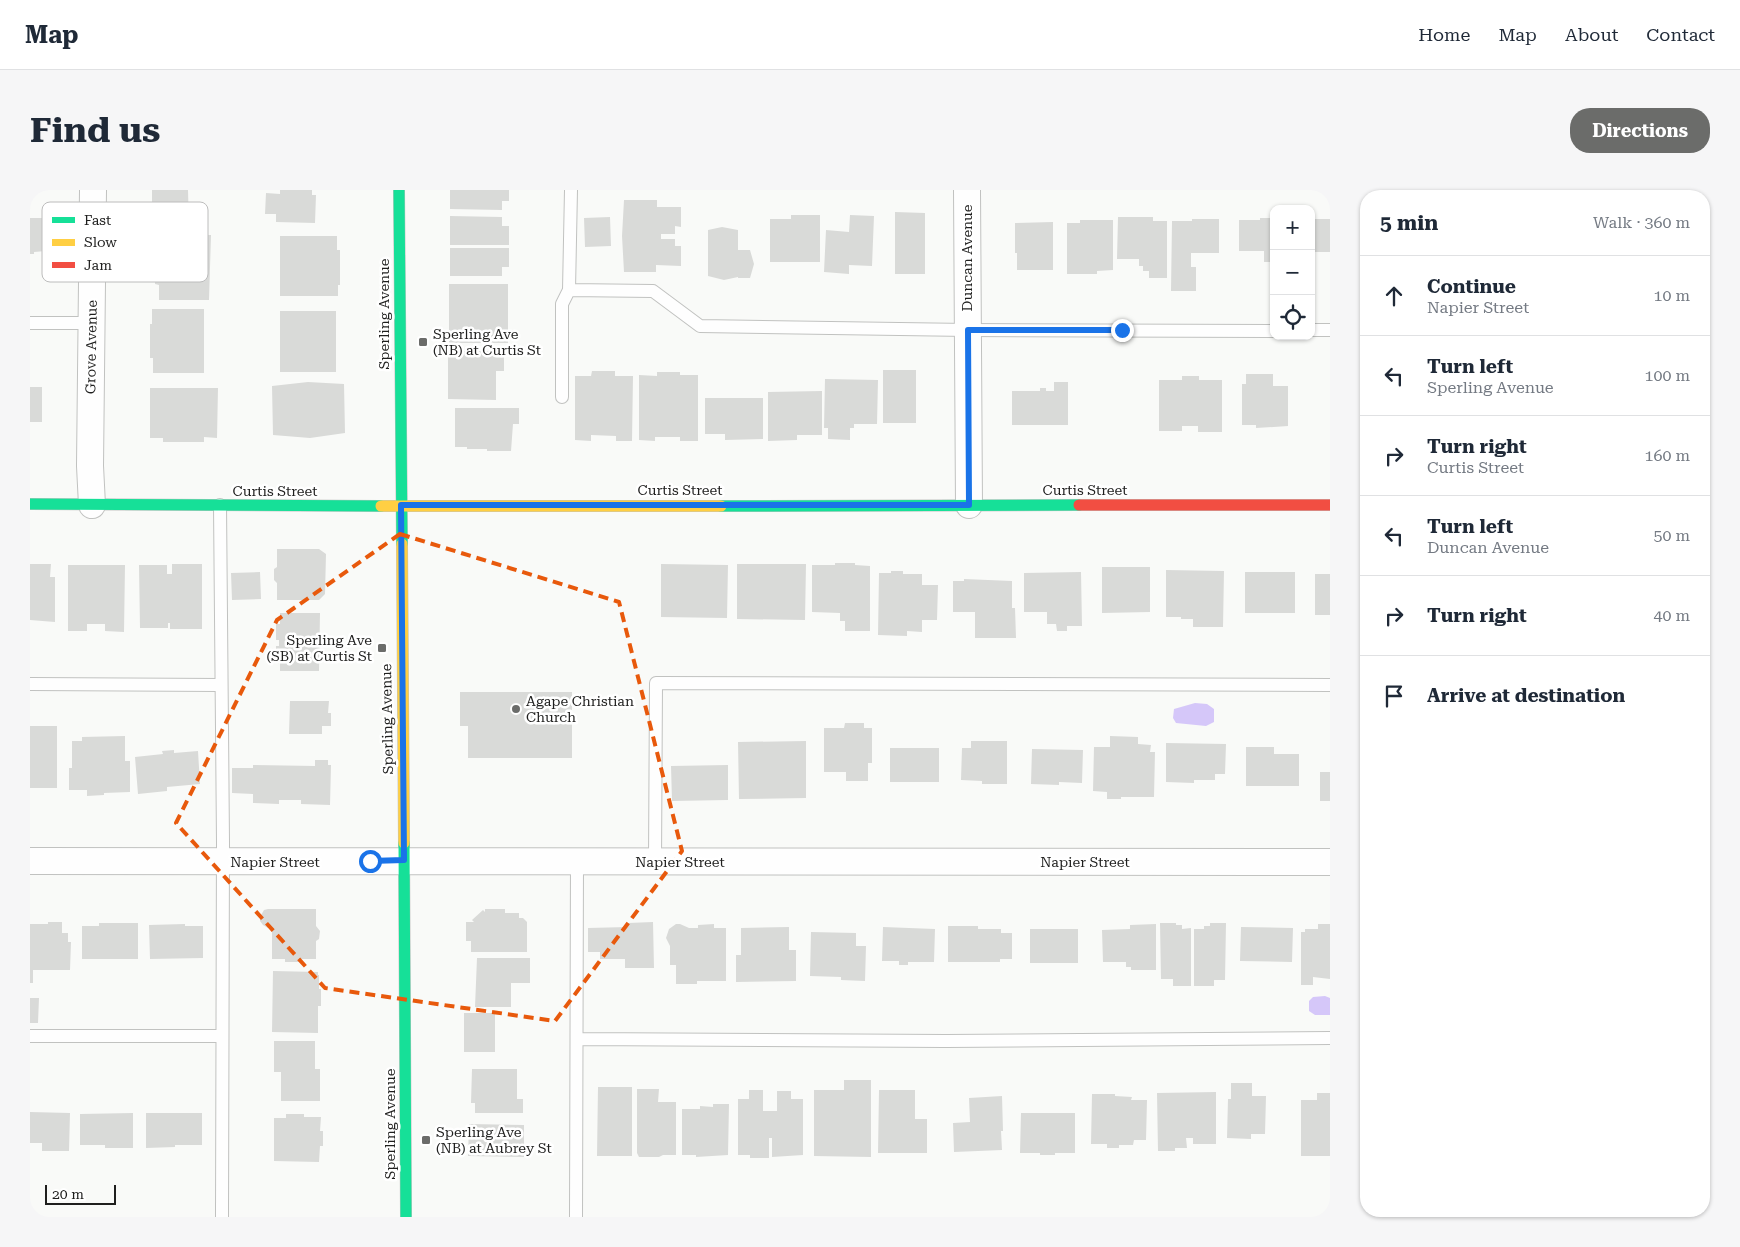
<!DOCTYPE html>
<html lang="en">
<head>
<meta charset="utf-8">
<style>
	body { margin:0; font-family:"Roboto Serif",serif; background:#f6f6f7; color:#1f2937 }
	.controls { position:absolute; right:15px; top:15px; display:grid; overflow:hidden; border-radius:10px; box-shadow:0 1px 4px #0004 }
	.controls button { width:45px; height:45px; display:grid; place-items:center; padding:0; border:0; border-bottom:1px solid #e0e1e3; background:#fff; color:#1f2937; font:25px sans-serif }
	.scale { position:absolute; left:15px; bottom:12px; width:71px; box-sizing:border-box; padding-left:5px; border:2px solid #1f1f1e; border-top:0; font-size:14px; line-height:18px; white-space:nowrap; color:#1f1f1e; -webkit-text-stroke:4px #fff; paint-order:stroke }
	.stop { position:absolute; width:15px; height:15px; margin:-11px; border:4px solid #1a73e8; border-radius:50%; background:#fff }
	.stop.end { background:#1a73e8; border-color:#fff; box-shadow:0 1px 5px #0008 }
	.list { margin:0; padding:0; list-style:none }
	h2 { display:flex; justify-content:space-between; align-items:center; height:65px; margin:0; padding:0 20px; font-size:21px }
	h2 small { font-size:16px; font-weight:400; color:#747a83 }
	.list li { display:grid; grid-template-columns:32px 1fr auto; gap:15px; align-items:center; box-sizing:border-box; height:80px; padding:0 20px; border-top:1px solid #e0e1e3 }
	.list b { display:block; font-size:19px; white-space:nowrap }
	.list p { margin:0; font-size:16px; white-space:nowrap; color:#747a83 }
	.list em { font-size:16px; font-style:normal; color:#747a83 }
	.icon { flex:none; width:28px; height:28px; fill:none; stroke:currentColor; stroke-width:2; stroke-linecap:round; stroke-linejoin:round }
	.map { position:relative; flex:none; width:1300px; height:1027px; overflow:hidden; border-radius:20px }
	header { display:flex; align-items:center; gap:30px; box-sizing:border-box; height:70px; padding:0 25px; background:#fff; border-bottom:1px solid #e0e1e3 }
	header strong { font-size:24px }
	nav { display:flex; gap:28px; margin-inline-start:auto; font-size:18px }
	.intro { display:flex; align-items:center; justify-content:space-between; box-sizing:border-box; height:120px; padding:0 30px }
	h1 { margin:0; font-size:35px }
	.button { padding:12px 22px; border-radius:20px; background:#6b6c6a; color:#fff; font-size:18px; font-weight:700 }
	main { display:flex; gap:30px; padding:0 30px }
	aside { flex:1; background:#fff; border-radius:20px; box-shadow:0 1px 4px #0004 }
	.map>svg:first-child { display:block }
	.water { fill:#d5c7f9 }
	.building { fill:#d9dad8 }
	.lines { fill:none; stroke-linecap:round; stroke-linejoin:round }
	.lane-casing { stroke:#c1c2c0; stroke-width:14 }
	.street-casing { stroke:#c1c2c0; stroke-width:28 }
	.fast-casing { stroke:#c1c2c0; stroke-width:12 }
	.slow-casing { stroke:#c1c2c0; stroke-width:12 }
	.jam-casing { stroke:#c1c2c0; stroke-width:12 }
	.lane { stroke:#fefefe; stroke-width:12 }
	.street { stroke:#fefefe; stroke-width:26 }
	.fast { stroke:#16e098; stroke-width:11 }
	.slow { stroke:#ffcf43; stroke-width:11 }
	.jam { stroke:#f24e42; stroke-width:11 }
	.route { stroke:#1a73e8; stroke-width:6 }
	.marked { fill:none; stroke:#e8590c; stroke-width:4; stroke-dasharray:10 6; stroke-linejoin:round }
	.poi-dot { fill:#6b6c6a; stroke:#fff; stroke-width:2 }
	.labels { text-anchor:middle; stroke-width:5; stroke-linejoin:round; paint-order:stroke }
	.street-label { font-size:14px; fill:#1f1f1e; stroke:#fff }
	.poi-label { font-size:14px; fill:#1f1f1e; stroke:#fff; text-anchor:start }
	.key { fill:#fff; stroke:#bcbcbc; stroke-width:1 }
	.key-label { font-size:14px; fill:#1f1f1e }
</style>
</head>
<body>
<header>
<strong>Map</strong>
<nav><a>Home</a><a>Map</a><a>About</a><a>Contact</a></nav>
</header>
<div class="intro"><h1>Find us</h1><a class="button">Directions</a></div>
<main>
<div class="map">
<svg width="1300" height="1027" viewBox="0 0 1300 1027">
	<rect width="100%" height="100%" fill="#f9faf8"/>
	<path class="water" d="M1165,513L1177,514L1184,519V532L1176,536L1146,533L1143,528L1144,519Z
		M1295,806L1300,808V825H1285L1279,821V811L1283,807Z"/>
	<path class="building" d="M122,0H158L159,37L125,38V12H122Z
		M250,0H282V5H286L285,33L246,32V24H235L236,3L250,4Z
		M420,0H479V11H472V20L420,19Z
		M594,10H627V17H651V37L645,36V44H631V49H645V56H651V76L626,75V82H594L592,46Z
		M865,22L895,23V84H865Z
		M761,25H790V72H740V29H761Z
		M820,25L844,26L842,76L819,75V84L794,82L796,40L819,42Z
		M420,26L472,27V36H479V55H420Z
		M580,27L581,56L555,57L554,28Z
		M1088,27H1123V31H1137V88H1119V81H1113V76H1109V69H1087Z
		M0,28H16V61L4,62V64H0Z
		M1230,28H1244V72H1234V61H1209V30H1230Z
		M1162,29H1189V63H1161V77H1166V101H1141L1142,31H1162Z
		M1284,29H1300V62H1281V30Z
		M1050,30H1083V80L1067,81V84H1037V33H1050Z
		M1023,32V80H987V63H985V33Z
		M692,37L708,40V60H720L724,74L720,88H708V87L694,90L678,86V40Z
		M128,44L181,45L179,110H129V95L125,94V61H128Z
		M250,46H307V60H310V95H308V106H250Z
		M420,58H479V77H472V86H420Z
		M419,94H478V153H419Z
		M122,119H174V183H123V168H120V134H122Z
		M250,121H306V182H250Z
		M418,161H474V181H466V210L418,209Z
		M853,180H886V233H853Z
		M562,181H585V186H603L602,251H586V246L561,245V251L545,250V186H561Z
		M627,182H650V185H668V251H650V247H625V251L609,250V185L627,186Z
		M1216,184H1243V196H1258V236L1226,238V235H1212V194H1216Z
		M1152,186H1169V190H1192V242H1168V236H1152V241H1129V190H1152Z
		M795,189L848,190L847,234H824V238H820V250L798,249V238H794Z
		M278,192L314,194L315,243L280,248L243,245L242,196Z
		M1024,192H1038V235H982V201H1010V198H1016V201H1024Z
		M0,197H12V232H0Z
		M120,198H188L187,248L174,247V252H133V248H120Z
		M792,201V245H767V250L738,251V202Z
		M675,208H733V249L695,250V244H675Z
		M425,218H489V234H483L481,261H457V259H437V257H425Z
		M247,359H289L296,364L295,404L289,410H247V393L244,390V379L247,377Z
		M805,373H825V375L840,376V441H815V431H810V423L782,422V375H805Z
		M0,374H21L20,387H25V432L0,430Z
		M142,374H172V439H140V433H138V438H110L109,375H137V384H142Z
		M631,374L698,375L697,428L631,427Z
		M707,374H776L775,430L707,429Z
		M38,375H95L94,442L75,441V434H57V441H38Z
		M1072,377H1120V422L1072,423Z
		M1136,380L1194,381L1193,437H1163V429H1151V427H1136Z
		M861,381H873V384H892V395H908L907,430H892V442L877,441V446L848,445L849,383H861Z
		M230,382L231,409L202,410L201,383Z
		M1051,382L1052,436H1037V441H1027L1026,434H1017V422H994V383Z
		M1215,382H1265V423H1215Z
		M1285,384H1300V425H1285Z
		M934,389L982,391V418H985L986,448H945V422H923V391H934Z
		M250,423H290L289,481H250V469H246V456H249V450H246V434H250Z
		M430,502H542V568H438V536H430Z
		M260,511H299L298,523H301V536H292V544H259Z
		M815,533H834V538H842V573H838V591H816V582H794V538H814Z
		M0,536H27V598H0Z
		M95,546V571H100V602L74,603V605L57,606V600H39V578H42V551H52V547Z
		M1080,546L1108,547V554L1121,555L1120,562H1125L1124,607H1091V609H1077V602L1063,601L1064,557H1080Z
		M776,551V608L709,609L708,552Z
		M941,551H977V594H952V591L931,590L932,558H941Z
		M1136,553L1196,554L1195,584H1185V590H1164V593L1136,592Z
		M1216,557H1244V564H1269V596H1216Z
		M860,558H909V592H860Z
		M1002,559L1053,560L1052,593L1029,592V595L1001,594Z
		M144,560V563L168,561L170,594L137,597V601L108,604L105,567L133,564L132,561Z
		M285,570H298V575H301L300,615L271,614V610H249V614L223,613V604L202,603V578H223V575L285,576Z
		M698,575V610L642,611L641,576Z
		M1290,582H1300V611H1290Z
		M238,719H286V736L290,741L289,749L286,751V769H269V772H255V769H242V737L238,738L233,735L230,731V727L234,720Z
		M455,719H475V723H489V728H493L497,732V762H441V751H436V732H444L442,730L453,720L455,722Z
		M18,732H32V743H38V752H41L40,780H3V793H0V734H18Z
		M623,732L624,778H595V769H570V762H558V738L598,737V733Z
		M69,733H108V769H52V736H69Z
		M1130,733H1146V735H1152V739L1161,738V796H1143V789H1131Z
		M1180,733H1196L1195,790H1184V796H1164V739H1174V736H1180Z
		M155,734V736H173V768L120,769L119,735Z
		M646,734H650L659,738H668V735L684,734V738H696V791H667V794H646V775H640V756L636,748L639,739Z
		M1126,734V780H1101V777H1096V772H1073L1072,740L1100,739V735Z
		M1288,734H1300V789L1283,787V795H1271V742H1275V739H1288Z
		M918,736H948V739H971V743H982V769H970V772H918Z
		M759,737V760H766V791L706,792V765H711V738Z
		M853,737L905,739L904,772H878V775H869V771H852Z
		M1211,737L1263,738L1262,772L1210,771Z
		M1000,739H1048V773H1000Z
		M781,742L826,743V756H836L835,791L811,790V787L780,786Z
		M447,768H500V793H481V817H445Z
		M243,781L288,782V785H289V799H291V816H288V843L242,842Z
		M0,808H9L8,833H0Z
		M434,823H465V862H434Z
		M244,851H285V879H290V911H251V882H244Z
		M442,879H487V909H493V923H445V913H441Z
		M814,890H841V967L784,966V900H814Z
		M1201,893H1222V906H1236L1235,944H1221V949L1197,948L1198,909H1201Z
		M568,897H602V966H567Z
		M607,899H629L628,912H646V965H633L629,967H609L607,963Z
		M719,900H733V921H747V901H761V909H773V965L742,967V948H739V968H720V965H708V909H719Z
		M849,900H885V929H897V963H848Z
		M1186,902V954H1163V948H1156L1157,958H1145V961H1128L1127,903Z
		M1287,903H1300V966H1271V910H1287Z
		M1062,904H1085V906L1102,907L1101,910H1117L1116,950H1104L1103,955H1089V958H1077V954H1061Z
		M972,906L973,941H971L972,960L924,962L923,933L940,932L939,908Z
		M683,914H699L698,965L666,967V965H652V919H670V916L683,917Z
		M0,922L40,923L39,961H12V953H0Z
		M103,923V958H75V955H50V924Z
		M116,923H172V955H145V957L116,958Z
		M991,923H1045V963H1025V965H1010V963H990Z
		M256,924H274V927H291L290,941H293V956H290L289,972L244,971V928H256Z
		M439,934L494,935V967L438,966Z"/>
	<g class="lines">
		<g class="lane-casing">
			<path id="lane" d="M539,100L623,101L670,136L938,140L1244,141
				M0,133H61
				M1281,140H1300
				M532,207V114L539,100L541,0
				M190,315L193,652L192,1027
				M0,494L191,495
				M625,672L626,493L1300,495
				M0,846H192
				M547,849L916,851L1300,848
				M546,1027L547,671"/>
		</g>
		<g class="street-casing">
			<path id="street" d="M937,0L939,315
				M62,315L60,276L63,0
				M0,671L1300,672"/>
		</g>
		<g class="fast-casing">
			<path id="fast" d="M369,0L372,354
				M0,314L351,316
				M691,316L1049,315
				M374,653L376,1027"/>
		</g>
		<g class="slow-casing">
			<path id="slow" d="M351,316H691
				M372,354L374,653"/>
		</g>
		<g class="jam-casing">
			<path id="jam" d="M1049,315H1300"/>
		</g>
		<use href="#lane" class="lane"/>
		<use href="#street" class="street"/>
		<use href="#fast" class="fast"/>
		<use href="#slow" class="slow"/>
		<use href="#jam" class="jam"/>
	</g>
	<g class="lines">
		<path class="route" d="M340,671L374,670L371,315H939L938,140H1092"/>
	</g>
	<path class="marked" d="M370,344L589,412L652,661L525,831L295,798L146,633L247,430Z"/>
	<g class="poi-dot">
		<rect x="388" y="147" width="10" height="10" rx="2.5"/>
		<rect x="347" y="453" width="10" height="10" rx="2.5"/>
		<circle cx="486" cy="519" r="5"/>
		<rect x="391" y="945" width="10" height="10" rx="2.5"/>
	</g>
	<g class="labels">
		<g class="street-label">
			<text transform="translate(937 68) rotate(-90)" y="5">Duncan Avenue</text>
			<text transform="translate(354 124) rotate(-90)" y="5">Sperling Avenue</text>
			<text transform="translate(61 157) rotate(-89)" y="5">Grove Avenue</text>
			<text x="650" y="305">Curtis Street</text>
			<text x="1055" y="305">Curtis Street</text>
			<text x="245" y="306">Curtis Street</text>
			<text transform="translate(357 529) rotate(-91)" y="5">Sperling Avenue</text>
			<text x="245" y="677">Napier Street</text>
			<text x="650" y="677">Napier Street</text>
			<text x="1055" y="677">Napier Street</text>
			<text transform="translate(360 934) rotate(-90)" y="5">Sperling Avenue</text>
		</g>
		<g class="poi-label">
			<text x="403" y="149">Sperling Ave<tspan x="403" dy="16">(NB) at Curtis St</tspan></text>
			<text x="342" y="455" text-anchor="end">Sperling Ave<tspan x="342" dy="16">(SB) at Curtis St</tspan></text>
			<text x="496" y="516">Agape Christian<tspan x="496" dy="16">Church</tspan></text>
			<text x="406" y="947">Sperling Ave<tspan x="406" dy="16">(NB) at Aubrey St</tspan></text>
		</g>
	</g>
	<rect x="12" y="12" width="166" height="80" rx="8" class="key"/>
	<rect x="22" y="27" width="23" height="6" fill="#16e098"/>
	<rect x="22" y="49" width="23" height="7" fill="#ffcf43"/>
	<rect x="22" y="72" width="23" height="6" fill="#f24e42"/>
	<g class="key-label">
		<text x="54" y="35">Fast</text>
		<text x="54" y="57">Slow</text>
		<text x="54" y="80">Jam</text>
	</g>
</svg>
<div class="controls">
<button>+</button>
<button>−</button>
<button><svg class="icon" aria-label="locate" viewBox="0 0 24 24"><circle cx="12" cy="12" r="6"/><path d="M12 2v4M12 18v4M2 12h4M18 12h4"/></svg></button>
</div>
<div class="scale">20 m</div>
<div class="stop" style="left:340px;top:671px"></div>
<div class="stop end" style="left:1092px;top:140px"></div>
</div>
<aside>
<h2>5 min<small>Walk · 360 m</small></h2>
<ul class="list">
<li><svg class="icon" aria-label="ahead" viewBox="0 0 24 24"><path d="M12 20V5M6 11l6-6 6 6"/></svg><div><b>Continue</b><p>Napier Street</p></div><em>10 m</em></li>
<li><svg class="icon" aria-label="left" viewBox="0 0 24 24"><path d="M17 20v-9H6M10 6l-5 5 5 5"/></svg><div><b>Turn left</b><p>Sperling Avenue</p></div><em>100 m</em></li>
<li><svg class="icon" aria-label="right" viewBox="0 0 24 24"><path d="M7 20v-9h11M14 6l5 5-5 5"/></svg><div><b>Turn right</b><p>Curtis Street</p></div><em>160 m</em></li>
<li><svg class="icon" aria-label="left" viewBox="0 0 24 24"><path d="M17 20v-9H6M10 6l-5 5 5 5"/></svg><div><b>Turn left</b><p>Duncan Avenue</p></div><em>50 m</em></li>
<li><svg class="icon" aria-label="right" viewBox="0 0 24 24"><path d="M7 20v-9h11M14 6l5 5-5 5"/></svg><div><b>Turn right</b></div><em>40 m</em></li>
<li><svg class="icon" aria-label="arrive" viewBox="0 0 24 24"><path d="M6 21V4h12l-3 4 3 4H6"/></svg><div><b>Arrive at destination</b></div></li>
</ul>
</aside>
</main>
</body>
</html>
